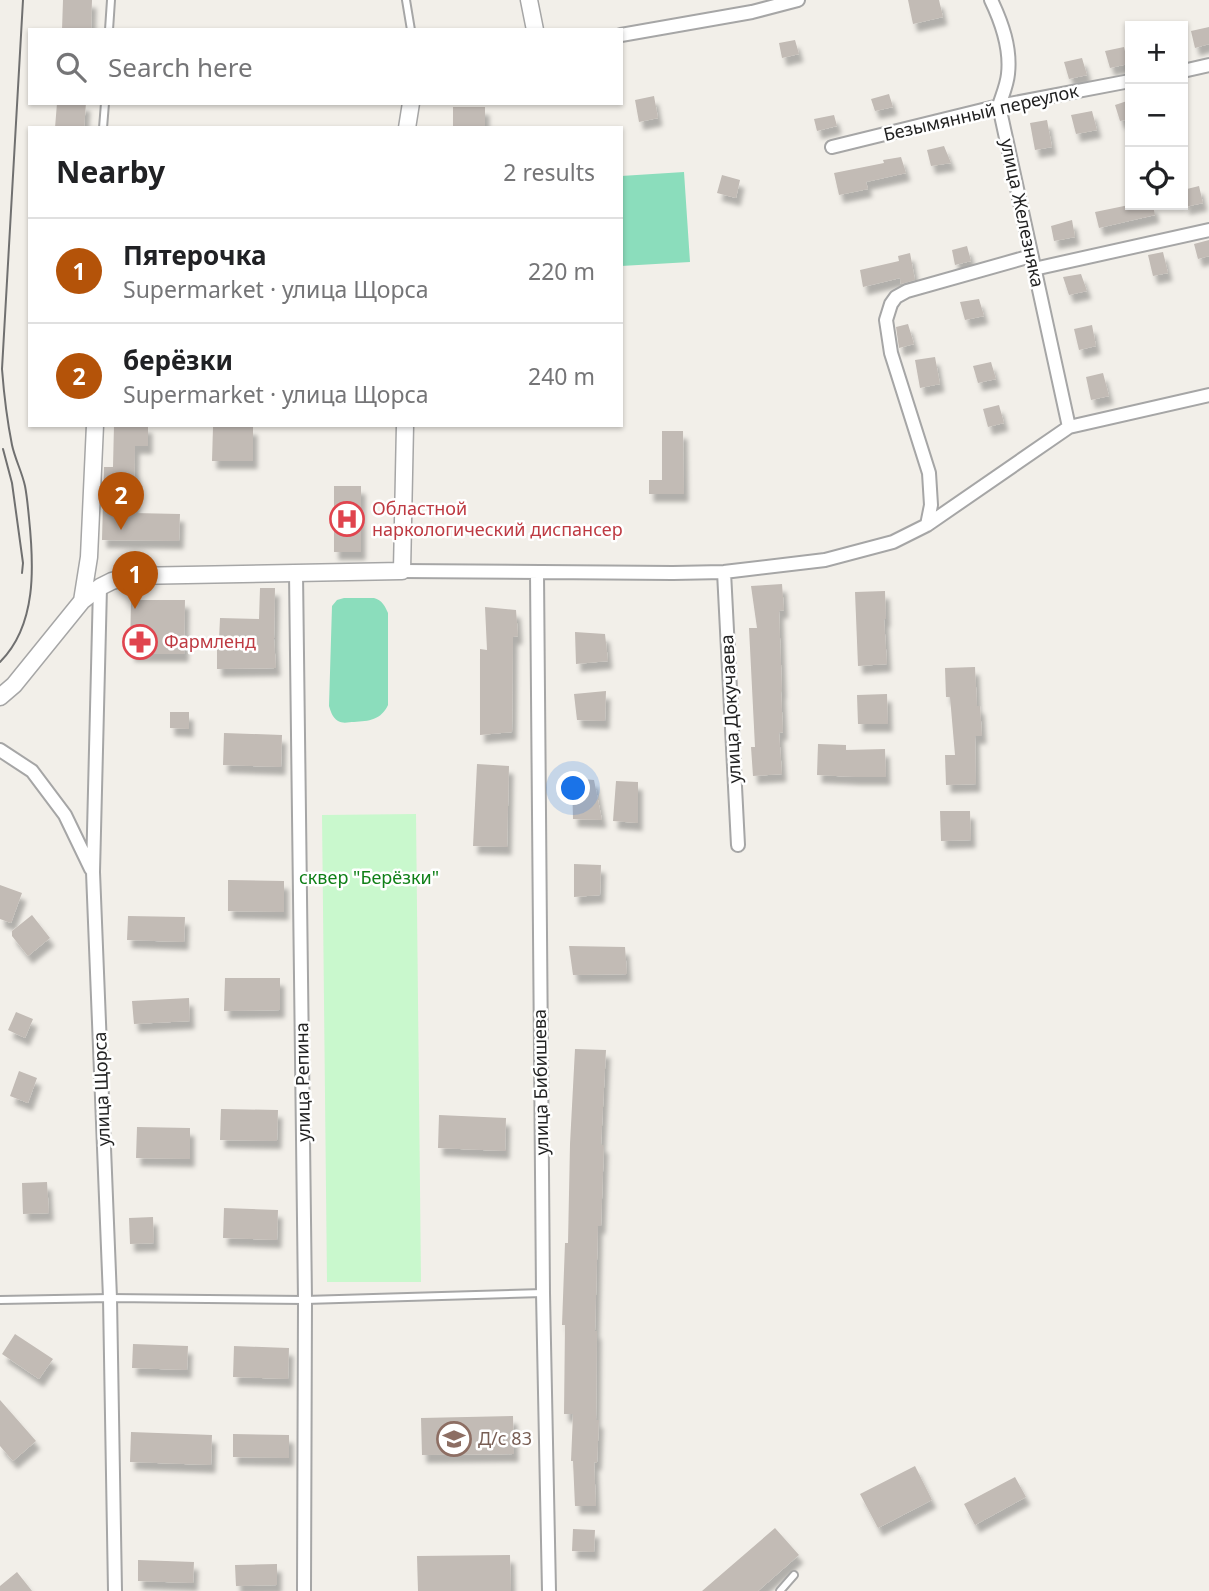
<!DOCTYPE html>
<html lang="en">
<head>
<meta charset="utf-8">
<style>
	body { margin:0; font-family:"Noto Sans",sans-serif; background:#f2f2f2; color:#202124 }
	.controls { position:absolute; right:21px; top:21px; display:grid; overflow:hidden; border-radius:0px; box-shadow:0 2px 5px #0004 }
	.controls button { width:63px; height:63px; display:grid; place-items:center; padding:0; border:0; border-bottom:2px solid #e0e0e0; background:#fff; color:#202124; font:35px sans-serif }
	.you { position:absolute; left:574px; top:789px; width:24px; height:24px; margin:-18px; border:5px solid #fff; border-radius:50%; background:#1a73e8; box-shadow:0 0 0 10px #1a73e833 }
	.badge { display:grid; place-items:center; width:46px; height:46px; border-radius:50%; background:#b45309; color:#fff; font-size:23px; font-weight:700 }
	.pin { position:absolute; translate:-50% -58px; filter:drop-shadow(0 2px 4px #0008) }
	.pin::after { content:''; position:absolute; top:37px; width:24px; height:21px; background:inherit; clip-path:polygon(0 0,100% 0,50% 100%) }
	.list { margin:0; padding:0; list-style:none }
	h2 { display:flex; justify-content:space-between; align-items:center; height:91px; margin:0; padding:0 28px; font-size:30px }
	h2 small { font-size:23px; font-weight:400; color:#757577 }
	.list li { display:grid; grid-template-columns:46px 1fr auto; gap:21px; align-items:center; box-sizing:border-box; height:105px; padding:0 28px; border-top:2px solid #e0e0e0 }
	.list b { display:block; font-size:26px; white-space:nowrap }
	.list p { margin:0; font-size:23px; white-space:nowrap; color:#757577 }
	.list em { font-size:23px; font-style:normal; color:#757577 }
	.icon { flex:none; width:38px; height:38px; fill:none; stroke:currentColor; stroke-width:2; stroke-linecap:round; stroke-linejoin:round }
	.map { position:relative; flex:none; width:1209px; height:1591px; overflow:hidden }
	.search { position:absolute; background:#fff; box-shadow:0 2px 5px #0004; left:28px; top:28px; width:595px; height:77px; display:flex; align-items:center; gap:18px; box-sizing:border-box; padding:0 24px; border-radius:0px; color:#757577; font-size:26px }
	.panel { position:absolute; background:#fff; box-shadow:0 2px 5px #0004; left:28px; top:126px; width:595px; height:301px; border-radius:0px }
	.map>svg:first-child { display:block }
	.park { fill:#c9f8cd }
	.pitch { fill:#8bddbc }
	.building { fill:#c2bbb5; filter:url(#shadow) }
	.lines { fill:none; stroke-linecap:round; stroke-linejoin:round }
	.service-casing { stroke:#a6a6a6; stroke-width:10 }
	.minor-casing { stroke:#a6a6a6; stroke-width:16 }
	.tertiary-casing { stroke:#a6a6a6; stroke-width:19 }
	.service { stroke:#fff; stroke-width:6 }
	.minor { stroke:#fff; stroke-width:12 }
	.tertiary { stroke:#fff; stroke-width:16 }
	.tram { stroke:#707070; stroke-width:2 }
	.labels { text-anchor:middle; stroke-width:5; stroke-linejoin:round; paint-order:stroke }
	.street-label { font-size:18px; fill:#222; stroke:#fff }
	.health-label { font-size:18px; fill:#be3a42; stroke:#fff; text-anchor:start }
	.park-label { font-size:18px; fill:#108018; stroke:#fff }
	.education-label { font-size:18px; fill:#785e54; stroke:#fff; text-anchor:start }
</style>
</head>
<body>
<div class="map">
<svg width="1209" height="1591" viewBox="0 0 1209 1591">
	<defs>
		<filter id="shadow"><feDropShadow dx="4.5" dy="8" stdDeviation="2" flood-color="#0004"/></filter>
	</defs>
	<rect width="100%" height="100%" fill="#f2efe9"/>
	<path class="park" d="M416,814L421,1282H327L322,815Z"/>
	<path class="pitch" d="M684,172L690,262L621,266V176Z
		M344,598H374C382,600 385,606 388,613V705C381,720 369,721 354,722C349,722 343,724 338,721C332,717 331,712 329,706L332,606L337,600Z"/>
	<path class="building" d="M63,0H92L91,30H62Z
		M908,0H939L943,17L913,24Z
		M1209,27V44L1195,48L1191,31Z
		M795,40L799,54L782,58L779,43Z
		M1124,47L1128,64L1110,68L1105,51Z
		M1082,58L1087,75L1069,79L1064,62Z
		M889,94L893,107L875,111L871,99Z
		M654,96L658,118L639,122L635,100Z
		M1130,100V119L1120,121L1115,105Z
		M57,103H86L84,128H55Z
		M453,107H485V128H453Z
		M1092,111L1097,130L1076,134L1071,115Z
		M834,115L837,126L817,131L814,119Z
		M1047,120L1052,147L1035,150L1030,123Z
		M944,146L951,163L931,166L927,150Z
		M901,157L906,173L866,182L868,189L839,195L834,173L884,163L883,160Z
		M722,175L740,180L736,198L717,193Z
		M1199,186L1203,203L1185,207L1183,190Z
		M1129,205H1153L1155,215L1099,228L1095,212Z
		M1072,220L1075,237L1054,241L1051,226Z
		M1209,240V256L1198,259L1194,244Z
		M967,246L971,261L955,265L952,250Z
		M1163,252L1168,273L1153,276L1148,255Z
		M910,253L915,280L901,284L900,278L863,287L860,270L899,261L898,256Z
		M1081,274L1087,291L1069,295L1063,277Z
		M979,299L984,316L965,320L960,302Z
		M908,324L914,344L899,348L896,327Z
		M1092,325L1096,346L1079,350L1074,329Z
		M935,357L940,384L920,388L915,360Z
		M991,362L996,379L978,383L973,366Z
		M1103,373L1109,396L1091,400L1086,377Z
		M999,405L1004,423L988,427L983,409Z
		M114,425H148V446H135L134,513L180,514L179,541L102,540L104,467H113Z
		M213,427H253V461H212Z
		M662,431H683L684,494H649V480H662Z
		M334,486H361V552H334Z
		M782,584L784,610L779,611L782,691H781L783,732L779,733L782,774L753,776L751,747H755L749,628H757L751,586Z
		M260,588H275L274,639L276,668L217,669V640H219L220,618L259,619Z
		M885,591L886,619H884L887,664L858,666L855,592Z
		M131,600H185L184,654H130Z
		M485,607L516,610L518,636L513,637L512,732L480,735V649L487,650Z
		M575,632L605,634L608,661L576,664Z
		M975,667L977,706H980L982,736H975L976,784L946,785L945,755H955L950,697H946L945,668Z
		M606,691L605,721L577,720L574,694Z
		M887,694L888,724H858L857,695Z
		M170,712H189V729L170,728Z
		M224,733L282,735L281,767L223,765Z
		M818,744L846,745V750L885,749L886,777H856L817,775Z
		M477,764L509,766L507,847L473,846Z
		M572,778L594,780L602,820L573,819Z
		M616,781L638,782V823L613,821Z
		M940,811H970L971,840L941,841Z
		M574,864L601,865L600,895L574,897Z
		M228,880L284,881V912L228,911Z
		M0,885L22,893L11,923L0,919Z
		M32,915L50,938L28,956L12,936V931Z
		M128,916L185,917L184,942L127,940Z
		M569,946L625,947L627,974L573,975Z
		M225,978H280V1010L224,1011Z
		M189,998L190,1021L134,1024L132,1001Z
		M16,1012L33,1019L25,1038L8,1030Z
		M575,1049L606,1050L601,1145H604L601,1226H598L595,1331H597L596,1420H599L597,1463L594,1462L596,1506H575L573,1461H571L573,1414H564L565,1325H562L565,1243H568L570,1144Z
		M19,1071L37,1078L28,1103L10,1096Z
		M221,1109L278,1110L277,1141L220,1140Z
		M439,1115L506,1118L505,1151L438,1148Z
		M137,1127L190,1128V1159L136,1158Z
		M47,1182L49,1213L23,1214L22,1183Z
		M224,1208L278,1210L277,1240L223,1238Z
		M153,1217L154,1243L130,1244L129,1218Z
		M15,1334L53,1359L39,1379L2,1354Z
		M133,1344L188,1346L187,1370L132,1368Z
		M234,1346L289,1348L288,1379L233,1377Z
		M0,1400L36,1441L13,1461L0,1446Z
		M513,1416L514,1454L422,1455L421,1418Z
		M131,1432L212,1435L211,1465L130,1462Z
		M233,1434L289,1435V1458L233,1457Z
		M915,1466L932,1500L878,1528L860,1494Z
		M1015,1477L1026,1497L975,1525L964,1504Z
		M775,1528L799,1555L758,1591H702Z
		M573,1529L595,1530L594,1552L572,1551Z
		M510,1555L511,1591H418L417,1556Z
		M138,1560L194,1562L193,1583L138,1581Z
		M277,1564V1585L236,1586L235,1565Z
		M17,1572L32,1591H0V1586Z"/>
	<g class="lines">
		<g class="service-casing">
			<path id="service" d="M406,0L411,30
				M109,30L111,0
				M103,128L105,103
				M0,1300L110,1298L305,1300L543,1293
				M780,1591L794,1575"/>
		</g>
		<g class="minor-casing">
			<path id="minor" d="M991,0C1002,23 1011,48 1008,74C1007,85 1002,96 999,106L1069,427
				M621,35L752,12L798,0
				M1183,71L1209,65
				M832,147L999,106L1130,81
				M1034,269L1209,230
				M927,525L931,505L929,473L891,353L886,320L891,304L896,297L907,291L1031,256
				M402,571L673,573L724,572L825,560L893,542L927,525L1069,427L1209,395
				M724,572L738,845
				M296,573L305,1300L304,1591
				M537,573L543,1293L549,1591
				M100,587L93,872L110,1298L115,1591
				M0,750L32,771L65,815L91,869"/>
		</g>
		<g class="tertiary-casing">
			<path id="tertiary" d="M529,0L535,30
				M407,128L411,103
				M82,601L89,557L95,425
				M0,697L14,685L82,601L100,587L112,581L131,576L402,571L405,425"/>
		</g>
		<use href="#service" class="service"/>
		<use href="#minor" class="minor"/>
		<use href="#tertiary" class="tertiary"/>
		<path class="tram" d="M3,449L12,483L23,563L22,573
			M0,662C37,625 34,566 29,518C28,508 27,496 25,486C22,472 15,459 12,445C7,420 4,395 2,369L23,0"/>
	</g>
	<defs>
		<g id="hospital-ring" transform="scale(1.75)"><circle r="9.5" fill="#fff" stroke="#e0444e" stroke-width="1.5"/><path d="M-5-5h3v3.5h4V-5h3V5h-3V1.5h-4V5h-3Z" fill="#e0444e"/></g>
		<g id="pharmacy-ring" transform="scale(1.75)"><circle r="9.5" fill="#fff" stroke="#e0444e" stroke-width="1.5"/><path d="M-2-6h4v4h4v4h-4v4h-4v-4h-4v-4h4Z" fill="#e0444e"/></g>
		<g id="school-ring" transform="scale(1.75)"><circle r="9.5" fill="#fff" stroke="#8d6e63" stroke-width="1.5"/><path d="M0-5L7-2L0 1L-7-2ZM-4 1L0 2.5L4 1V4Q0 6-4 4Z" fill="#8d6e63"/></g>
	</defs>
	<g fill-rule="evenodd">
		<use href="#hospital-ring" x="347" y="519"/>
		<use href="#pharmacy-ring" x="140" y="642"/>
		<use href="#school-ring" x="454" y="1439"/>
	</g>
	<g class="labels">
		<g class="street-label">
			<text transform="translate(981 113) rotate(-13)" y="6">Безымянный переулок</text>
			<text transform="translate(1022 213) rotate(78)" y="6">улица Железняка</text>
			<text transform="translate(731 709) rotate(-93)" y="6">улица Докучаева</text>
			<text transform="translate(303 1082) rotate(-91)" y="6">улица Репина</text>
			<text transform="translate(541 1082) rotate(-91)" y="6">улица Бибишева</text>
			<text transform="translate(102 1089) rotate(-92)" y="6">улица Щорса</text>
		</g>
		<g class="health-label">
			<text x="372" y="515">Областной<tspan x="372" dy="21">наркологический диспансер</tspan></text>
			<text x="164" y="648">Фармленд</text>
		</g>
		<g class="park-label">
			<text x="369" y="884">сквер "Берёзки"</text>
		</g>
		<g class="education-label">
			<text x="478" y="1445">Д/с 83</text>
		</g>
	</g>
</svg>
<div class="controls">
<button>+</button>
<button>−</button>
<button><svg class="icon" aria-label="locate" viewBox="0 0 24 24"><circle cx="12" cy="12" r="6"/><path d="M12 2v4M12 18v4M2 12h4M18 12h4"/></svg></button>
</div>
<div class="you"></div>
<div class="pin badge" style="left:135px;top:609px">1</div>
<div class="pin badge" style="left:121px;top:530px">2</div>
<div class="search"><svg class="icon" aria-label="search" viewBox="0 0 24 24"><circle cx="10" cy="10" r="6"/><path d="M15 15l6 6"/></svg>Search here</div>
<section class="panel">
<h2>Nearby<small>2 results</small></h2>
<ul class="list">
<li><span class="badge">1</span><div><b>Пятерочка</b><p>Supermarket · улица Щорса</p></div><em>220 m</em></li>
<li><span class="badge">2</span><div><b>берёзки</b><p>Supermarket · улица Щорса</p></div><em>240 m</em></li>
</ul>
</section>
</div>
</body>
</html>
